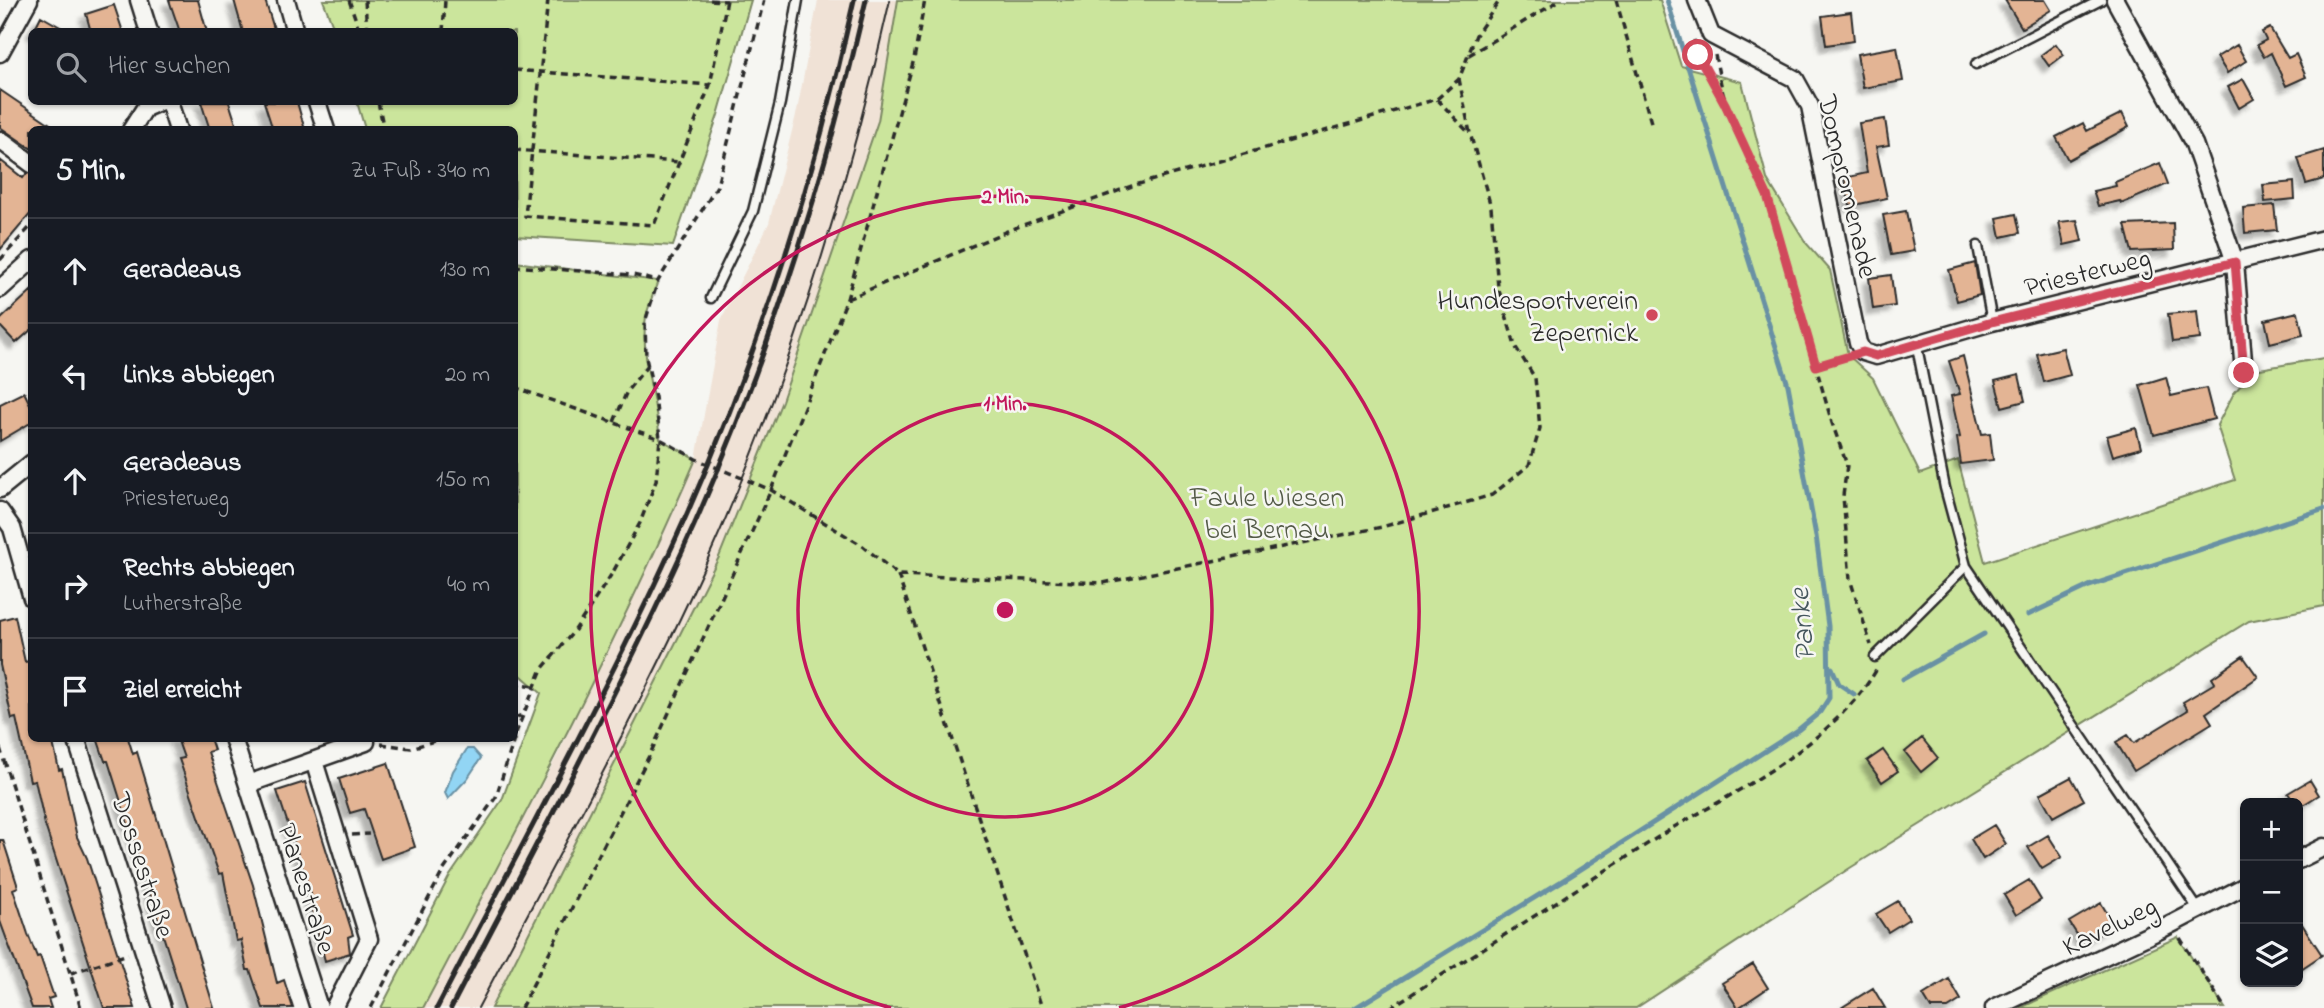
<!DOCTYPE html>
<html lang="de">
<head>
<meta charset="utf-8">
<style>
	body { margin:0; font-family:"Indie Flower",sans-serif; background:#242831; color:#f1f3f6 }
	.controls { position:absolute; right:21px; bottom:21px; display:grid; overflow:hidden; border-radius:10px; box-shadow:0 2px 5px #0004 }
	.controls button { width:63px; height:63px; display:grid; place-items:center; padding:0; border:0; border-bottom:2px solid #363941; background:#171b24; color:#f1f3f6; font:35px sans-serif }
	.stop { position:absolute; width:21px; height:21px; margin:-16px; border:5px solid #d1495b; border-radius:50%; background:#fff }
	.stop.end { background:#d1495b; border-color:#fff; box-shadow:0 2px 7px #0008 }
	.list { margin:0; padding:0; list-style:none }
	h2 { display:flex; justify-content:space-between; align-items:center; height:91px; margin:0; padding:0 28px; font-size:30px }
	h2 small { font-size:23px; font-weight:400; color:#9ea1a6 }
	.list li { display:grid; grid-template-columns:46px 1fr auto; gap:21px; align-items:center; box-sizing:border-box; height:105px; padding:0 28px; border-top:2px solid #363941 }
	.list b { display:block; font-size:26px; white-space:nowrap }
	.list p { margin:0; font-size:23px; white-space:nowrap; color:#9ea1a6 }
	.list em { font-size:23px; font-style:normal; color:#9ea1a6 }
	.icon { flex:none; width:38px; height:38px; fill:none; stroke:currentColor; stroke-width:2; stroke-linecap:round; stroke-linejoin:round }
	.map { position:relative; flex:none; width:2324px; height:1008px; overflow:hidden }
	.search { position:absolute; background:#171b24; box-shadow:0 2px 5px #0004; left:28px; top:28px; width:490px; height:77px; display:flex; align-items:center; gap:18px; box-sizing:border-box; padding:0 24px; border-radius:10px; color:#9ea1a6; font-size:26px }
	.panel { position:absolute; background:#171b24; box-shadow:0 2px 5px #0004; left:28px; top:126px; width:490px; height:616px; border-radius:10px }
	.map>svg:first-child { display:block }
	.built { fill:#f0e2d6 }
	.green { fill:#cbe59c; stroke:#7b8864; stroke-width:2 }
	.water { fill:#92d5f4; stroke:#6991a4; stroke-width:2 }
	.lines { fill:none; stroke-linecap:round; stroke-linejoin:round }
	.stream { stroke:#6991a4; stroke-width:5 }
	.building { fill:#e3b494; stroke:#2b2b2b; stroke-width:2; filter:url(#shadow) }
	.lane-casing { stroke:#2b2b2b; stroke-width:13 }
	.street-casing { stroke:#2b2b2b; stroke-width:21 }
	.path { stroke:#2b2b2b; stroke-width:3.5; stroke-dasharray:7 5; stroke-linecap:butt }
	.lane { stroke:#f6f6f2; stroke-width:8 }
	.street { stroke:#f6f6f2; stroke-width:16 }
	.tram { stroke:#2b2b2b; stroke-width:2 }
	.rail { stroke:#2b2b2b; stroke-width:5 }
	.route { stroke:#d1495b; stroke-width:9 }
	.ring { fill:none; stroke:#c2185b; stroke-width:3.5 }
	.poi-dot { fill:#d1495b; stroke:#f6f6f2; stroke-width:2.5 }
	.labels { text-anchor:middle; stroke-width:5; stroke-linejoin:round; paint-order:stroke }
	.street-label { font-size:28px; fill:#2b2b2b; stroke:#f6f6f2 }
	.poi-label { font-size:28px; fill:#2b2b2b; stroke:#f6f6f2; text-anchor:end }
	.park-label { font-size:28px; fill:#535a47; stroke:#f6f6f2 }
	.water-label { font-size:30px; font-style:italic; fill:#45565d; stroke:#f6f6f2 }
	.centre { fill:#c2185b; stroke:#f6f6f2; stroke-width:3.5 }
	.ring-label { font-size:21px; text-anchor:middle; font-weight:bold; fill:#c2185b; stroke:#f6f6f2; stroke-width:5; stroke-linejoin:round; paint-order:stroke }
</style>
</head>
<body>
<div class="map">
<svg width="2324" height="1008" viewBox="0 0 2324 1008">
	<defs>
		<filter id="shadow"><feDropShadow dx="-6" dy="6" stdDeviation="2" flood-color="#0004"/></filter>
	</defs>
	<rect width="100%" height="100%" fill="#f6f6f2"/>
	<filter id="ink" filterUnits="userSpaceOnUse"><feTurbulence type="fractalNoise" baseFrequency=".0143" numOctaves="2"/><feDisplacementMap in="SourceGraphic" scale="14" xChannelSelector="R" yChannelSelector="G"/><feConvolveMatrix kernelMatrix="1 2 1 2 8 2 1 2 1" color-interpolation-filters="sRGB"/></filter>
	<g filter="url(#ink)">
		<path class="built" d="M818,0H898L879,121L782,401L719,557L638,729L494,1008H423L558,754L696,459L721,320L769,223L797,111Z"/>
		<path class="green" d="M323,0H751L718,115L673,246L515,236L514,130L365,129L357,102H514V32L335,31Z
			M898,0H1660L1681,66L1742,82L1767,179L1806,243L1830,270L1848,355L1873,378L1920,474L1958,460L1985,562L2235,480L2217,425L2234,393L2254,370L2324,358V606L2249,621L1850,868L1636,1008H491L719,557L782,401L878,121Z
			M515,262L658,281C653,295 646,310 645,324C642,362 656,401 660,439L696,459C615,647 519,827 423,1008H381L449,877L502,800L541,693L515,670Z
			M2178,937L2225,1008H2020Z"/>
		<path class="water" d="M467,749H473L481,758L467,779L448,799L445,793L453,771Z"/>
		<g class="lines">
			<path class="stream" d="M2028,615L2089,586L2324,509
				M1832,668L1839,684L1854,694
				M1903,679L1984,634
				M1355,1008L1570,876L1798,730L1820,712L1829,698L1828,626L1816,536L1788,385L1667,0"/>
		</g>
		<path class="building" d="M169,0H198L207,32H180Z
			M234,0H265L275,32H243Z
			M2005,0H2045L2051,10L2022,28Z
			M114,5L123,32H91L86,14Z
			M1851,12L1854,41L1826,45L1822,16Z
			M41,16L69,32H33Z
			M2270,28L2288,58L2296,54L2306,77L2286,86L2271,53L2264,57L2257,45L2266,40L2262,32Z
			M2056,44L2064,55L2049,66L2041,55Z
			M2237,45L2246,61L2227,73L2217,57Z
			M1897,47L1903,81L1863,88L1857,54Z
			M2243,79L2254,99L2239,108L2228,87Z
			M0,90L59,130H32V149L0,127Z
			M201,102H229L238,130H210Z
			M264,102H297L305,130H273Z
			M2122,113L2129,127L2068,160L2056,137L2083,123L2087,131Z
			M1885,119L1889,145L1876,147L1887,198L1850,206L1844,178L1867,173L1859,123Z
			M2324,150V179L2306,184L2298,158Z
			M0,160L23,178L27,173L32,174V212L0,250Z
			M2160,163L2168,184L2121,204L2120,201L2098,206L2093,191L2116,186L2115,182Z
			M2294,182L2295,199L2265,202L2263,185Z
			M2274,205L2277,230L2245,233L2243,208Z
			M1906,211L1914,251L1891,255L1883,215Z
			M2016,214L2020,233L2001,237L1997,218Z
			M2077,220L2082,241L2064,245L2059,222Z
			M2173,223L2174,250L2132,252L2125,225Z
			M1975,263L1980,295L1957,301L1949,270Z
			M1891,275L1895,306L1873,309L1869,278Z
			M32,290V329L16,343L0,326V320Z
			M2197,311L2200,339L2172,342L2168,314Z
			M2298,312L2303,335L2270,343L2265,320Z
			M2063,348L2070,375L2044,382L2037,354Z
			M1963,356L1982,434L1990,433L1993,460L1961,464L1957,438L1960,437L1951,396L1960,394L1949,361Z
			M2019,375L2025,401L2002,407L1995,381Z
			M2166,377L2171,396L2206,388L2214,419L2154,435L2140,385Z
			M24,392L32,408V422L0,441V404Z
			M2136,428L2141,448L2113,456L2107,436Z
			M15,616L25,662L29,661L32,675V738H52L59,770L62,769L77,837L87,858L135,1008H104L45,825L35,780L30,781L16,718L12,719L0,665V620Z
			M2243,656L2258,677L2206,713L2212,723L2134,771L2116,742L2128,735L2134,743L2188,710L2183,702L2215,683L2212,678Z
			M97,738H128L133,754L137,752L214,1008H186L108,761H105Z
			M177,738H210L214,750L208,752L253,885L277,983L284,980L293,1008H263L250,970H247L241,940L236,941L223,873L219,874L196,808L179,759L184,758Z
			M1922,738L1938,758L1921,772L1905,752Z
			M1883,750L1898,771L1882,782L1867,761Z
			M388,763L415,847L381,859L364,809L350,813L339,779Z
			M2071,777L2084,800L2053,817L2040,794Z
			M2310,780L2319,795L2298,808L2288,793Z
			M305,782L353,935L348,937L350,953L325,961L308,895L311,894L277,791Z
			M1994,825L2006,844L1983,859L1971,839Z
			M2048,835L2062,857L2042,869L2028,847Z
			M0,840H3L18,887L13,889L28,934L37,957L40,956L54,997L48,999L51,1008H32L0,921Z
			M2029,880L2041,900L2016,915L2004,895Z
			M1898,901L1909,919L1888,932L1876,914Z
			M2101,903L2114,925L2083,944L2069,922Z
			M2298,918L2322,955L2298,971Z
			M1753,964L1768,988L1738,1008L1722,983Z
			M1949,979L1961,1000L1948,1008H1931L1923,995Z
			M1873,988L1885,1008H1841Z"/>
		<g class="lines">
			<g class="lane-casing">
				<path id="lane" d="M1976,64L2101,0
					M1978,246L1992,322
					M711,298L753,211L780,103L798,0
					M1916,342L1945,488L1966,566L2198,909
					M1875,657L1966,566"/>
			</g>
			<g class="street-casing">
				<path id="street" d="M139,0L149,32
					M286,0L295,32
					M1697,0L1711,35L1795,79L1810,106L1858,343L1863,352L1876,356L1992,322L2324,239
					M2115,0L2194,144L2235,262L2244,373
					M0,53L29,0
					M169,102L178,130
					M317,102L326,130
					M131,130L145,108L159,102
					M0,140L32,164
					M0,289L32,260
					M0,489L32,463
					M0,511L12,528L32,598
					M76,738L162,1008
					M233,738L319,1008
					M314,761L369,939L334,1008
					M248,784L366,742L365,738
					M2298,860L2324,847
					M1994,1008L2162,929L2245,886"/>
			</g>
			<path class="path" d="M349,0L360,32
				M365,0L367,32
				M548,0L525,216L654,225L710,85
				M710,0L727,1
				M1616,0L1652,126
				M443,32L445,0
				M1694,40L1698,55L1722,99
				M1469,55L1560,0
				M1715,55L1725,104L1767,195L1832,423L1847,465L1843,496L1850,579L1871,645
				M514,70L710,85L727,0
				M1437,99L1469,133
				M378,102L384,130
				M514,150L679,162
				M0,260L32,225
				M514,266L633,275L658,281
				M847,299L1012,229L1132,186L1437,99L1459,79L1476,35L1500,0
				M1816,366L1848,356
				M514,387L660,439L696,459L771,490L863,546L898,575L1103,583L1382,527L1492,495L1529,465L1540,428L1535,378L1515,346L1498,287L1491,207L1470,133L1459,79
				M614,422L627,391L648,365
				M898,575L1042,1008
				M514,683L535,686
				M514,718L525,714
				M381,744L411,748L444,738
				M0,748L81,1008
				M352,835L369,834
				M2180,938L2225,1008
				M71,973L128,954
				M371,1008L443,871L496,797L517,730L542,669L575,630L613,572L640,523L656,481L660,439L655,397L646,358L645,322L658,281L717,186L764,0
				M521,1008L651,752L771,490L847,299L914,59L925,0
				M1390,1008L1674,827C1743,789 1836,739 1877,669"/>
			<use href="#lane" class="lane"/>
			<use href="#street" class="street"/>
			<path class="tram" d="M478,1008C555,861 637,715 706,563C787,384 847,192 890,0"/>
			<path class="rail" d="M437,1008C516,855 600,704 672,547C752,373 813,187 854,0
				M451,1008C529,857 611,707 682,552C763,375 823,189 866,0"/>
		</g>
	</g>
	<g class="lines" filter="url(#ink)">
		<path class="route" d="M1698,55L1725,104L1767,195L1816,366L1863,352L1876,356L1992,322L2235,262L2244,373"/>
	</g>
	<g class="ring">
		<circle cx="1005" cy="610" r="207"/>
		<path d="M891 1008A414 414 0 1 1 1119 1008"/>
	</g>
	<circle class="poi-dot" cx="1652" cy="315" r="7"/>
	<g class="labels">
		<g class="street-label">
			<text transform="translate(1849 186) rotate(77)" y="10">Dompromenade</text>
			<text transform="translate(2087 271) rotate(-14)" y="10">Priesterweg</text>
			<text transform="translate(144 865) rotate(72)" y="10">Dossestraße</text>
			<text transform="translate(308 888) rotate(72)" y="10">Planestraße</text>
			<text transform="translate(2109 925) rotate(-26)" y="10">Kavelweg</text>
		</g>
		<g class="poi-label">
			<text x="1638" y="309">Hundesportverein<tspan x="1638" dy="32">Zepernick</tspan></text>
		</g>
		<g class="park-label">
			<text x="1267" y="506">Faule Wiesen<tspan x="1267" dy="32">bei Bernau</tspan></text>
		</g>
		<g class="water-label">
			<text transform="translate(1801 625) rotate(-95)" y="10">Panke</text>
		</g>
	</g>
	<circle cx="1005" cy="610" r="10" class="centre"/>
	<g class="ring-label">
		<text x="1005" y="203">2 Min.</text>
		<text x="1005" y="410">1 Min.</text>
	</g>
</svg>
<div class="controls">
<button>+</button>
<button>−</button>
<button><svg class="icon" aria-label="layers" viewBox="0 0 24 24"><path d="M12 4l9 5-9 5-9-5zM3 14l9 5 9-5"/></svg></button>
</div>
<div class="stop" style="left:1698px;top:55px"></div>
<div class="stop end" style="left:2244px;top:373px"></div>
<div class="search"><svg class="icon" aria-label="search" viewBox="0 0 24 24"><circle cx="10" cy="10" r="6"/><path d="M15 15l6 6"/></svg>Hier suchen</div>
<section class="panel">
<h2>5 Min.<small>Zu Fuß · 340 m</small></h2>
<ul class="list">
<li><svg class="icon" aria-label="ahead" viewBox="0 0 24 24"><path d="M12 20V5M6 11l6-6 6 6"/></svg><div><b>Geradeaus</b></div><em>130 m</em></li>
<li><svg class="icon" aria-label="left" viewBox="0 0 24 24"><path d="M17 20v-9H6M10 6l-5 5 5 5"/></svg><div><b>Links abbiegen</b></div><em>20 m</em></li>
<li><svg class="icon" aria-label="ahead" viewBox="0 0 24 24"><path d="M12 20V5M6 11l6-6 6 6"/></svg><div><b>Geradeaus</b><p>Priesterweg</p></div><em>150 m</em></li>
<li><svg class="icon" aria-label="right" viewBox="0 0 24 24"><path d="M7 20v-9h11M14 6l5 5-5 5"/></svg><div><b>Rechts abbiegen</b><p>Lutherstraße</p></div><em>40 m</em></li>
<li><svg class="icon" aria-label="arrive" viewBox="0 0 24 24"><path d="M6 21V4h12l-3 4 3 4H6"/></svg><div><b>Ziel erreicht</b></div></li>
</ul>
</section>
</div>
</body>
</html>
